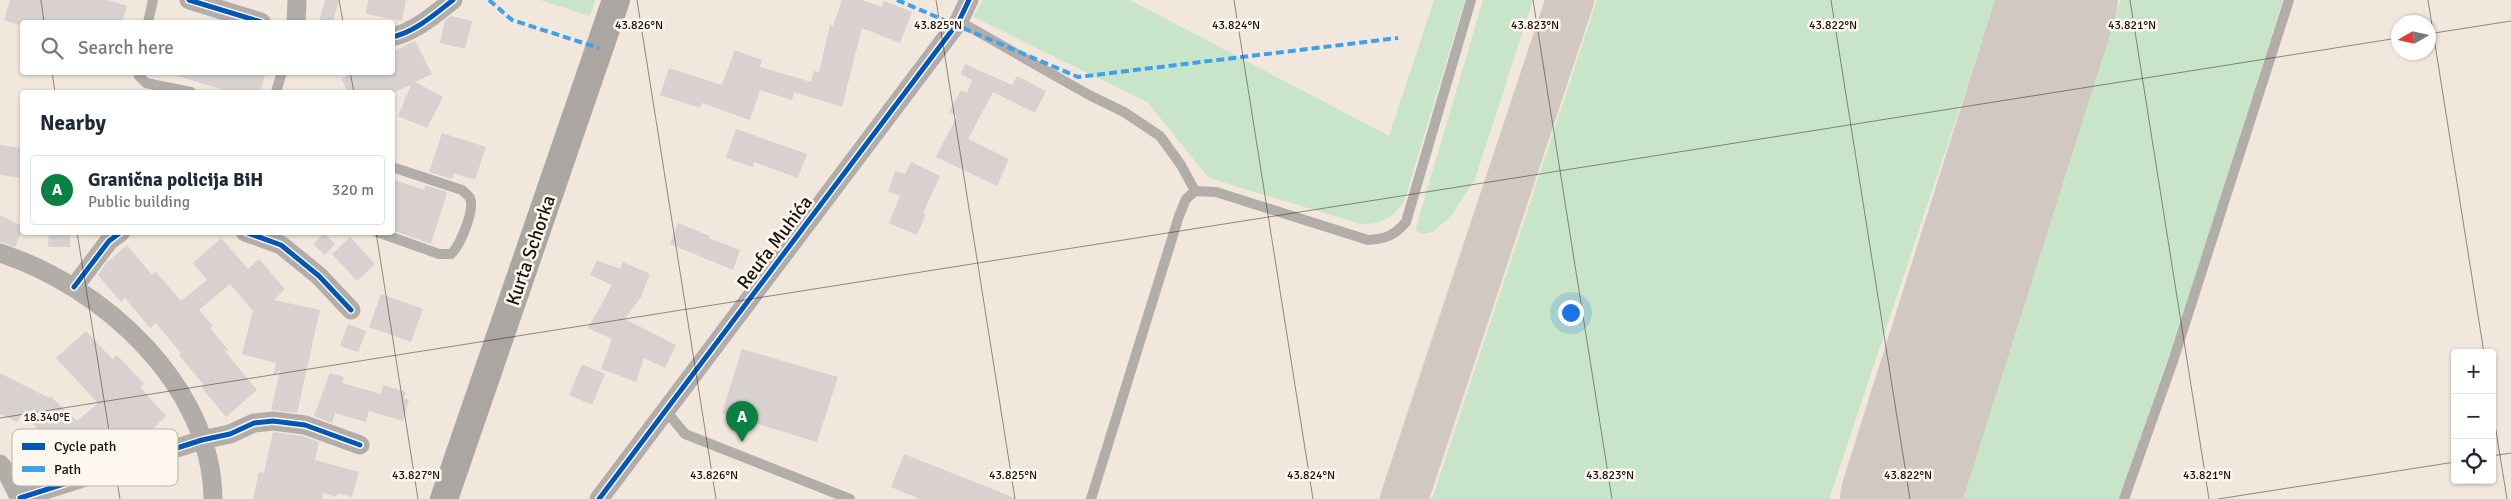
<!DOCTYPE html>
<html lang="en">
<head>
<meta charset="utf-8">
<style>
	body { margin:0; font-family:Signika,sans-serif; background:#f6f6f7; color:#1f2937 }
	.controls { position:absolute; right:15px; bottom:15px; display:grid; overflow:hidden; border-radius:5px; box-shadow:0 1px 4px #0004 }
	.controls button { width:45px; height:45px; display:grid; place-items:center; padding:0; border:0; border-bottom:1px solid #e0e1e3; background:#fff; color:#1f2937; font:25px sans-serif }
	.compass { position:absolute; left:2391px; top:15px; width:45px; height:45px; border-radius:50%; background:#fff; box-shadow:0 1px 4px #0004; rotate:261deg }
	.you { position:absolute; left:1570px; top:312px; width:18px; height:18px; margin:-12px; border:4px solid #fff; border-radius:50%; background:#1a73e8; box-shadow:0 0 0 8px #1a73e833 }
	.badge { display:grid; place-items:center; width:32px; height:32px; border-radius:50%; background:#0b8043; color:#fff; font-size:16px; font-weight:700 }
	.pin { position:absolute; translate:-50% -41px; filter:drop-shadow(0 1px 2px #0008) }
	.pin::after { content:''; position:absolute; top:26px; width:18px; height:15px; background:inherit; clip-path:polygon(0 0,100% 0,50% 100%) }
	.list { margin:0; padding:0; list-style:none }
	h2 { display:flex; justify-content:space-between; align-items:center; height:65px; margin:0; padding:0 20px; font-size:21px }
	h2 small { font-size:16px; font-weight:400; color:#747a83 }
	.list li { display:grid; grid-template-columns:32px 1fr auto; gap:15px; align-items:center; box-sizing:border-box; height:70px; margin:0 10px 10px; padding:0 10px; border:1px solid #e0e1e3; border-radius:5px }
	.list b { display:block; font-size:19px; white-space:nowrap }
	.list p { margin:0; font-size:16px; white-space:nowrap; color:#747a83 }
	.list em { font-size:16px; font-style:normal; color:#747a83 }
	.icon { flex:none; width:28px; height:28px; fill:none; stroke:currentColor; stroke-width:2; stroke-linecap:round; stroke-linejoin:round }
	.map { position:relative; flex:none; width:2511px; height:499px; overflow:hidden }
	.search { position:absolute; background:#fff; box-shadow:0 1px 4px #0004; left:20px; top:20px; width:375px; height:55px; display:flex; align-items:center; gap:12px; box-sizing:border-box; padding:0 18px; border-radius:5px; color:#747a83; font-size:19px }
	.panel { position:absolute; background:#fff; box-shadow:0 1px 4px #0004; left:20px; top:90px; width:375px; height:145px; border-radius:5px }
	.map>svg:first-child { display:block }
	.green { fill:#c9e5c9 }
	.lines { fill:none; stroke-linecap:round; stroke-linejoin:round }
	.taxiway { stroke:#d0c8c1; stroke-width:48 }
	.runway { stroke:#d0c8c1; stroke-width:120 }
	.building { fill:#d8d1d0 }
	.lane { stroke:#b3adaa; stroke-width:10 }
	.street { stroke:#b3adaa; stroke-width:19 }
	.primary { stroke:#aba6a1; stroke-width:28 }
	.quiet { stroke:#3da2e9; stroke-width:4; stroke-dasharray:8 4; stroke-linecap:butt }
	.cycleway-casing { stroke:#fef7f0; stroke-width:8 }
	.cycleway { stroke:#0057b8; stroke-width:5 }
	.ticks { fill:none; stroke:#18130c; stroke-width:1; stroke-opacity:0.45 }
	.labels { text-anchor:middle; stroke-width:5; stroke-linejoin:round; paint-order:stroke }
	.street-label { font-size:19px; fill:#18130c; stroke:#fef7f0 }
	.key { fill:#fef7f0; stroke:#b9b3ac; stroke-width:1 }
	.key-label { font-size:14px; fill:#18130c }
	.ticks-label { font-size:12px; text-anchor:middle; fill:#18130c; stroke:#fef7f0; stroke-width:5; stroke-linejoin:round; paint-order:stroke }
</style>
</head>
<body>
<div class="map">
<svg width="2511" height="499" viewBox="0 0 2511 499">
	<rect width="100%" height="100%" fill="#f1e7dd"/>
	<path class="green" d="M540,0H595L590,16Z
		M983,0H1130L1389,136L1434,0H1465L1404,202C1392,219 1380,225 1360,224L1209,178L1147,102L973,17Z
		M1483,0H1533L1475,179L1452,215L1433,232L1422,234L1416,230L1420,214Z
		M1597,0H1996L1829,499H1432Z
		M2121,0H2283L2187,303L2119,499H1953Z"/>
	<g class="lines">
		<path class="taxiway" d="M1404,499L1570,0"/>
		<path class="runway" d="M1900,499L2058,0"/>
	</g>
	<path class="building" d="M10,0H108L127,6L122,22H22V26L4,20Z
		M325,0H339L333,22H319Z
		M368,0H406L402,21L366,14Z
		M842,0H862L882,7L884,1L912,12L900,43L862,28L842,107L794,92L792,100L760,90L750,120L702,103L700,108L660,95L669,68L722,85L735,50L762,60L760,67L811,82L814,71L819,72L830,25L833,26Z
		M451,16L472,21L465,49L440,43L445,20Z
		M415,41L432,74L415,82L443,97L427,128L398,116L411,85L395,92H348L341,79L353,72H392V52Z
		M965,64L1012,85L1017,76L1046,91L1035,113L993,92L968,139L1009,159L997,186L936,157L957,116L949,112L961,90L967,93L972,80L961,74Z
		M178,72H266L260,92H231L177,76Z
		M736,129L807,154L798,178L754,162L753,167L726,158Z
		M442,133L486,147L475,180L454,173L452,179L429,172Z
		M0,145L22,148V178L0,175Z
		M911,162L940,176L923,213L926,214L917,235L889,223L900,196L888,191L895,171L905,174Z
		M392,179L424,190L425,185L447,192L431,244L392,230Z
		M0,215L22,226V231L15,247L0,242Z
		M678,223L710,236L709,238L740,250L733,270L670,244Z
		M49,232H70V247H48Z
		M324,233L335,244L325,255L313,244Z
		M350,237L375,264L357,281L332,254Z
		M221,238L248,269L259,259L285,289L274,300L320,310L297,413L271,410L280,370L273,376L276,363L242,354L253,311L230,284L199,310L213,326L210,328L229,351L223,349L257,390L226,417L201,387L204,385L179,355L181,353L156,323L150,328L125,298L121,302L98,275L106,263L127,245L152,275L156,272L181,301L207,280L193,263Z
		M597,260L620,269L623,262L650,274L641,297L625,319L676,345L665,368L644,358L636,382L601,369L612,339L588,328L612,285L590,275Z
		M381,294L423,309L411,342L369,327Z
		M348,324L366,331L358,352L340,346Z
		M86,331L112,359L117,355L144,384L140,387L166,416L137,444L126,432L92,463L68,471L48,449L53,444L22,413L17,422L0,414V373L49,398L50,396L77,421L98,403L56,358Z
		M742,349L838,377L817,442L722,413Z
		M582,364L605,374L592,405L569,395Z
		M330,373L344,377L342,383L381,394L383,385L406,392L404,398L409,400L403,421L369,411L366,422L335,413L332,423L314,416Z
		M273,432L302,436L319,442L315,460L359,472L352,497L337,493L336,497L323,493L322,499H253L259,472L264,473Z
		M904,454L1015,498V499H920L891,487Z"/>
	<g class="lines">
		<path class="lane" d="M959,21L1089,95L1124,112L1160,136L1181,165L1195,191L1186,199L1179,216L1091,499
			M148,22L153,0
			M139,72V76L146,83L191,92
			M276,92L282,72
			M1195,191L1216,192L1368,240C1386,239 1395,235 1406,222L1471,0
			M377,232L439,254H451C460,246 475,210 470,198C468,195 464,192 462,190L392,167
			M664,412L671,417L685,434L850,499
			M2124,499L2173,361L2289,0"/>
		<path class="street" d="M189,0L261,22
			M296,22L297,0
			M392,37C415,32 435,14 453,0
			M245,232L281,245L319,276L351,310
			M0,253C102,286 212,385 213,499
			M74,287L109,241L121,232
			M0,464L6,471L20,499
			M20,498L202,440L230,434L254,423L273,421L305,425L360,445
			M599,499L959,21L969,0"/>
		<path class="primary" d="M444,499L616,0"/>
		<path class="quiet" d="M489,0L512,20L599,48
			M897,0L1078,77L1398,38"/>
		<g class="cycleway-casing">
			<path id="cycleway" d="M189,0L261,22
				M392,37C415,32 435,14 453,0
				M245,232L281,245L319,276L351,310
				M74,287L109,241L121,232
				M20,498L202,440L230,434L254,423L273,421L305,425L360,445
				M599,499L959,21L969,0"/>
		</g>
		<use href="#cycleway" class="cycleway"/>
	</g>
	<path class="ticks" d="M41,0L44,22M339,0L343,22M637,0L716,499M936,0L1015,499M1234,0L1313,499M1533,0L1612,499M1831,0L1910,499M2130,0L2209,499M2428,0L2484,353M2428,34L2511,21M52,72L55,92M350,72L354,92M77,232L120,499M376,232L418,499M2492,406L2507,499M0,418L2398,38M2492,456L2511,453M2218,499L2455,462"/>
	<g class="labels">
		<g class="street-label">
			<text transform="translate(774 242) rotate(-53)" y="7">Reufa Muhića</text>
			<text transform="translate(530 250) rotate(-71)" y="7">Kurta Schorka</text>
		</g>
	</g>
	<rect x="12" y="429" width="166" height="57" rx="8" class="key"/>
	<rect x="22" y="443" width="23" height="7" fill="#0057b8"/>
	<rect x="22" y="466" width="23" height="6" fill="#3da2e9"/>
	<g class="key-label">
		<text x="54" y="451">Cycle path</text>
		<text x="54" y="474">Path</text>
	</g>
	<g class="ticks-label">
		<text x="639" y="29">43.826°N</text>
		<text x="938" y="29">43.825°N</text>
		<text x="1236" y="29">43.824°N</text>
		<text x="1535" y="29">43.823°N</text>
		<text x="1833" y="29">43.822°N</text>
		<text x="2132" y="29">43.821°N</text>
		<text x="47" y="421">18.340°E</text>
		<text x="416" y="479">43.827°N</text>
		<text x="714" y="479">43.826°N</text>
		<text x="1013" y="479">43.825°N</text>
		<text x="1311" y="479">43.824°N</text>
		<text x="1610" y="479">43.823°N</text>
		<text x="1908" y="479">43.822°N</text>
		<text x="2207" y="479">43.821°N</text>
	</g>
</svg>
<div class="controls">
<button>+</button>
<button>−</button>
<button><svg class="icon" aria-label="locate" viewBox="0 0 24 24"><circle cx="12" cy="12" r="6"/><path d="M12 2v4M12 18v4M2 12h4M18 12h4"/></svg></button>
</div>
<svg class="compass" viewBox="-18 -18 36 36"><path d="M0-13l5 13h-10z" fill="#e53935"/><path d="M0 13l5-13h-10z" fill="#747a83"/></svg>
<div class="you"></div>
<div class="pin badge" style="left:742px;top:442px">A</div>
<div class="search"><svg class="icon" aria-label="search" viewBox="0 0 24 24"><circle cx="10" cy="10" r="6"/><path d="M15 15l6 6"/></svg>Search here</div>
<section class="panel">
<h2>Nearby<small></small></h2>
<ul class="list">
<li><span class="badge">A</span><div><b>Granična policija BiH</b><p>Public building</p></div><em>320 m</em></li>
</ul>
</section>
</div>
</body>
</html>
